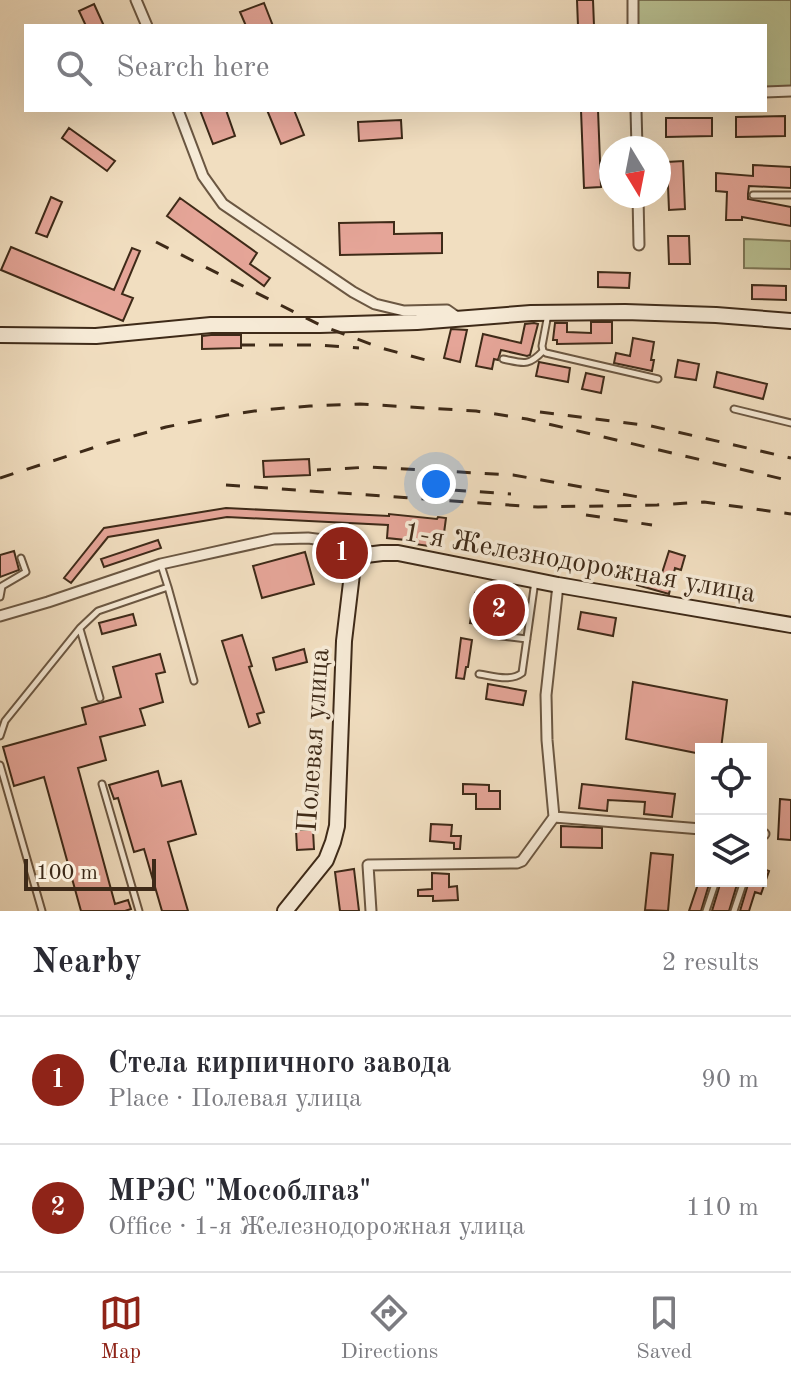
<!DOCTYPE html>
<html lang="en">
<head>
<meta charset="utf-8">
<style>
	body { margin:0; font-family:"Old Standard TT",serif; background:#f2f2f3; color:#2b2b33 }
	.controls { position:absolute; right:24px; bottom:24px; display:grid; overflow:hidden; border-radius:0px; box-shadow:0 8px 32px #0002 }
	.controls button { width:72px; height:72px; display:grid; place-items:center; padding:0; border:0; border-bottom:2px solid #e1e1e2; background:#fff; color:#2b2b33; font:40px sans-serif }
	.compass { position:absolute; left:599px; top:136px; width:72px; height:72px; border-radius:50%; background:#fff; box-shadow:0 8px 32px #0002; rotate:170deg }
	.scale { position:absolute; left:24px; bottom:20px; width:132px; box-sizing:border-box; padding-left:8px; border:4px solid #3e2a18; border-top:0; font-size:22px; line-height:28px; white-space:nowrap; color:#3e2a18; -webkit-text-stroke:6px #f6ead6; paint-order:stroke }
	.you { position:absolute; left:436px; top:484px; width:28px; height:28px; margin:-20px; border:6px solid #fff; border-radius:50%; background:#1a73e8; box-shadow:0 0 0 12px #1a73e833 }
	.badge { display:grid; place-items:center; width:52px; height:52px; border-radius:50%; background:#8f2418; color:#fff; font-size:26px; font-weight:700 }
	.pin { position:absolute; translate:-50% -50%; border:4px solid #fff; box-shadow:0 2px 8px #0006 }
	.list { margin:0; padding:0; list-style:none }
	h2 { display:flex; justify-content:space-between; align-items:center; height:104px; margin:0; padding:0 32px; font-size:34px }
	h2 small { font-size:26px; font-weight:400; color:#7c7c81 }
	.list li { display:grid; grid-template-columns:52px 1fr auto; gap:24px; align-items:center; box-sizing:border-box; height:128px; padding:0 32px; border-top:2px solid #e1e1e2 }
	.list b { display:block; font-size:30px; white-space:nowrap }
	.list p { margin:0; font-size:26px; white-space:nowrap; color:#7c7c81 }
	.list em { font-size:26px; font-style:normal; color:#7c7c81 }
	.icon { flex:none; width:44px; height:44px; fill:none; stroke:currentColor; stroke-width:2; stroke-linecap:round; stroke-linejoin:round }
	.map { position:relative; flex:none; width:791px; height:911px; overflow:hidden }
	.search { position:absolute; background:#fff; box-shadow:0 8px 32px #0002; left:24px; right:24px; top:24px; height:88px; display:flex; align-items:center; gap:20px; box-sizing:border-box; padding:0 28px; border-radius:0px; color:#7c7c81; font-size:30px }
	.sheet { height:360px; background:#fff }
	nav { display:flex; justify-content:space-around; align-items:center; box-sizing:border-box; height:112px; border-top:2px solid #e1e1e2; background:#fff; font-size:22px; color:#7c7c81 }
	nav a { display:grid; justify-items:center; gap:4px }
	nav .on { color:#8f2418 }
	.map>svg:first-child { display:block }
	.green { fill:#b9c193; stroke:#7c7656; stroke-width:2 }
	.building { fill:#e5a598; stroke:#3e2a18; stroke-width:2 }
	.lines { fill:none; stroke-linecap:round; stroke-linejoin:round }
	.service-casing { stroke:#6b5742; stroke-width:9 }
	.minor-casing { stroke:#6b5742; stroke-width:13 }
	.secondary-casing { stroke:#3e2a18; stroke-width:18 }
	.service { stroke:#f6ead6; stroke-width:5 }
	.minor { stroke:#f6ead6; stroke-width:9 }
	.secondary { stroke:#f6ead6; stroke-width:14 }
	.rail { stroke:#3e2a18; stroke-width:3; stroke-dasharray:14 14; stroke-linecap:butt }
	.labels { text-anchor:middle; stroke-width:7; stroke-linejoin:round; paint-order:stroke }
	.street-label { font-size:28px; fill:#3e2a18; stroke:#f6ead6 }
</style>
</head>
<body>
<div class="map">
<svg width="791" height="911" viewBox="0 0 791 911">
	<rect width="100%" height="100%" fill="#f1dec0"/>
	<filter id="stains"><feTurbulence type="fractalNoise" baseFrequency=".0025" numOctaves="4"/><feColorMatrix values="0 0 0 0 .2 0 0 0 0 .09 0 0 0 0 .02 0 0 0 .5 -.17"/></filter>
	<radialGradient id="worn" r=".72"><stop offset=".6" stop-color="#630" stop-opacity="0"/><stop offset="1" stop-color="#630" stop-opacity=".3"/></radialGradient>
	<path class="green" d="M637,0H791V87H765V26H638Z
		M744,239L791,241V269L744,268Z"/>
	<path class="building" d="M577,0H593L594,26H578Z
		M264,3L273,26H246L240,12Z
		M94,4L104,26H86L79,11Z
		M200,110H226L235,136L213,144Z
		M267,110H294L304,135L281,144Z
		M581,110H598L601,187L584,188Z
		M785,116V136L736,137V117Z
		M666,118H712V136L666,137Z
		M401,120L402,138L359,141L358,122Z
		M69,128L115,161L107,171L62,138Z
		M683,161L685,209L669,210L667,162Z
		M753,165L791,167V188L749,186L748,194V199L791,207V226L742,217V220H726L727,192L716,191V173L753,176Z
		M51,197L62,202L47,237L36,233Z
		M180,198L257,253L250,264L270,278L264,286L167,216Z
		M394,222V234L442,233V253L340,255L339,223Z
		M668,236H689L690,264H669Z
		M11,247L114,290L132,248L140,251L122,294L133,298L123,321L1,270Z
		M598,272L630,273L629,288L598,287Z
		M752,285L786,286V300L752,299Z
		M591,322H612V343L557,344V340H553L555,323H567V332L591,333Z
		M534,323L538,324L530,355L527,356L501,350L498,360L494,359L492,369L476,366L483,334L521,343L525,324Z
		M451,329L467,330L460,362L444,358Z
		M211,335H241V348L202,349V336Z
		M633,338L654,342L651,360H654L652,371L614,363L616,353L630,356Z
		M678,360L699,364L696,380L675,377Z
		M539,362L570,368L568,382L536,376Z
		M717,372L767,384L763,399L714,387Z
		M586,373L604,377L601,393L582,389Z
		M309,459L310,475L264,477L263,461Z
		M226,508L389,516V514L437,519L438,517L446,518L442,548L415,544V541L387,538L388,525L227,517L108,537L71,583L64,578L104,528Z
		M158,540L161,548L104,567L101,559Z
		M14,551L19,570L0,577V555Z
		M669,551L685,556L681,570L675,568L669,594L637,585L640,571L661,576Z
		M305,552L314,584L262,598L253,566Z
		M475,593L525,601L521,629L490,624L489,632L478,630L479,624L470,623Z
		M581,612L616,618L613,636L578,629Z
		M133,614L136,625L102,634L99,623Z
		M242,635L252,666L249,667L264,712L257,714L260,723L249,727L222,641Z
		M461,638L472,640L468,667H466L464,679L456,678Z
		M304,649L307,662L276,670L273,658Z
		M160,654L165,672L156,674L163,702L140,709L145,725L100,737L106,760L78,768L115,904L128,900L131,909L125,911H81L44,777L14,786L3,747L86,724L82,708L121,697L113,667Z
		M633,682L727,700L721,749H701V754L626,739Z
		M488,684L526,691L523,705L486,699Z
		M158,771L162,786L181,781L196,834L168,842L188,911H162L144,849L134,852L118,798L114,799L109,785Z
		M463,784L489,785V791H500V809H476V794H463Z
		M582,784L675,794L672,817L644,814L645,802L608,800L607,811L579,808Z
		M780,799L791,800V840L778,839Z
		M431,824L452,825L451,836H461L460,849H454V843L430,841Z
		M561,826L602,828V848L561,847Z
		M296,830H313L314,849L297,850Z
		M651,853L673,855L668,911L645,910Z
		M761,868L769,871L761,894L755,892L749,911H740L749,881H761Z
		M354,869L359,911H340L335,872Z
		M432,873L449,874V887L457,886L458,900L433,901V896H418V890L432,889Z
		M699,881H710L701,911H689Z
		M721,881H738L729,911H712Z"/>
	<g class="lines">
		<g class="service-casing">
			<path id="service" d="M753,195H791
				M548,314L542,346L543,351L546,353L658,379
				M503,359C523,363 528,367 543,351
				M734,409L791,423
				M168,587L194,681
				M0,597L2,586L26,572L21,558
				M80,629L100,698
				M493,635L527,639
				M479,674C493,676 510,682 522,673L535,581
				M0,736L5,721L80,628L98,611L168,587L161,565
				M0,765L42,911
				M102,784L139,911
				M706,911L716,881
				M734,911L744,881"/>
		</g>
		<g class="minor-casing">
			<path id="minor" d="M136,0L147,26
				M633,0V26
				M765,92L791,91
				M178,110L203,176L223,204L353,292L375,304L404,311L447,310L457,317
				M636,110L637,148
				M638,196L639,245
				M0,616L48,602L161,564L274,539L308,538L339,542L349,547L360,559
				M554,817L547,740L546,695L558,585
				M761,834H764
				M371,911L368,865L517,863L522,861L554,817L701,829"/>
		</g>
		<g class="secondary-casing">
			<path id="secondary" d="M0,335L96,336L211,325H320L417,322L531,313L625,312L716,315L791,321
				M285,911L326,860L333,842L337,826L344,641L352,574L360,559L366,555L382,553H398L558,585L791,625"/>
		</g>
		<use href="#service" class="service"/>
		<use href="#minor" class="minor"/>
		<use href="#secondary" class="secondary"/>
		<path class="rail" d="M156,242L320,325L381,348L437,363
			M241,345H320L359,348
			M540,412L651,426L791,458
			M317,470L370,467L513,475L639,497
			M0,478L108,443L166,427L227,415L262,410L310,406L360,404L476,411L527,419L791,481
			M226,485L538,507L657,505L704,502L791,514
			M424,488L511,494
			M586,515L652,525"/>
	</g>
	<g class="labels">
		<g class="street-label">
			<text transform="translate(580 561) rotate(10)" y="10">1-я Железнодорожная улица</text>
			<text transform="translate(312 740) rotate(-86)" y="10">Полевая улица</text>
		</g>
	</g>
	<rect width="100%" height="100%" filter="url(#stains)"/>
	<rect width="100%" height="100%" fill="url(#worn)"/>
</svg>
<div class="controls">
<button><svg class="icon" aria-label="locate" viewBox="0 0 24 24"><circle cx="12" cy="12" r="6"/><path d="M12 2v4M12 18v4M2 12h4M18 12h4"/></svg></button>
<button><svg class="icon" aria-label="layers" viewBox="0 0 24 24"><path d="M12 4l9 5-9 5-9-5zM3 14l9 5 9-5"/></svg></button>
</div>
<svg class="compass" viewBox="-18 -18 36 36"><path d="M0-13l5 13h-10z" fill="#e53935"/><path d="M0 13l5-13h-10z" fill="#7c7c81"/></svg>
<div class="scale">100 m</div>
<div class="you"></div>
<div class="pin badge" style="left:342px;top:553px">1</div>
<div class="pin badge" style="left:499px;top:610px">2</div>
<div class="search"><svg class="icon" aria-label="search" viewBox="0 0 24 24"><circle cx="10" cy="10" r="6"/><path d="M15 15l6 6"/></svg>Search here</div>
</div>
<section class="sheet">
<h2>Nearby<small>2 results</small></h2>
<ul class="list">
<li><span class="badge">1</span><div><b>Стела кирпичного завода</b><p>Place · Полевая улица</p></div><em>90 m</em></li>
<li><span class="badge">2</span><div><b>МРЭС &quot;Мособлгаз&quot;</b><p>Office · 1-я Железнодорожная улица</p></div><em>110 m</em></li>
</ul>
</section>
<nav>
<a class="on"><svg class="icon" aria-label="map" viewBox="0 0 24 24"><path d="M3 6l6-2 6 2 6-2v14l-6 2-6-2-6 2zM9 4v14M15 6v14"/></svg>Map</a>
<a><svg class="icon" aria-label="directions" viewBox="0 0 24 24"><path d="M12 3l9 9-9 9-9-9zM9 14v-3h6M13 9l2 2-2 2"/></svg>Directions</a>
<a><svg class="icon" aria-label="saved" viewBox="0 0 24 24"><path d="M7 4h10v16l-5-4-5 4z"/></svg>Saved</a>
</nav>
</body>
</html>
